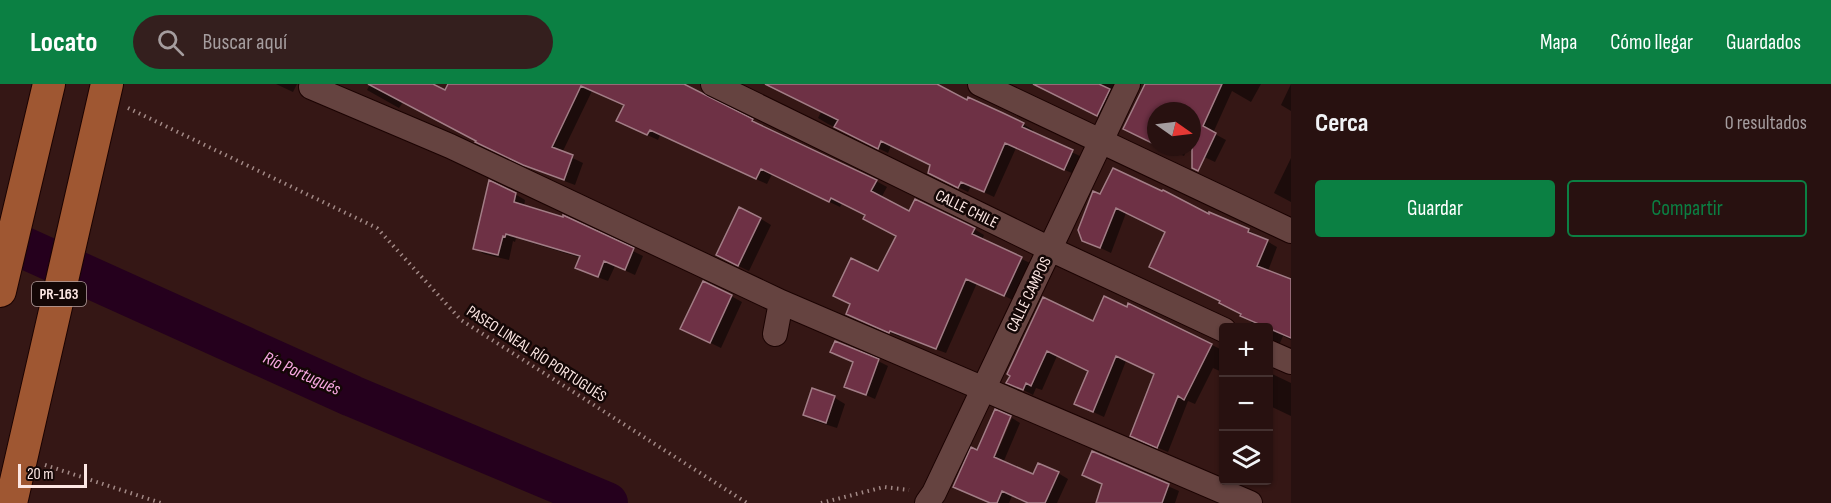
<!DOCTYPE html>
<html lang="es">
<head>
<meta charset="utf-8">
<style>
	body { margin:0; font-family:"Sofia Sans Condensed",sans-serif; background:#341f1e; color:#f1f3f6 }
	.controls { position:absolute; right:18px; bottom:18px; display:grid; overflow:hidden; border-radius:6px; box-shadow:0 2px 4px #0004 }
	.controls button { width:54px; height:54px; display:grid; place-items:center; padding:0; border:0; border-bottom:2px solid #443130; background:#281110; color:#f1f3f6; font:30px sans-serif }
	.compass { position:absolute; left:1147px; top:18px; width:54px; height:54px; border-radius:50%; background:#281110; box-shadow:0 2px 4px #0004; rotate:104deg }
	.scale { position:absolute; left:18px; bottom:15px; width:69px; box-sizing:border-box; padding-left:6px; border:3px solid #fce6e3; border-top:0; font-size:16px; line-height:21px; white-space:nowrap; color:#fce6e3; -webkit-text-stroke:4px #140706; paint-order:stroke }
	.list { margin:0; padding:0; list-style:none }
	h2 { display:flex; justify-content:space-between; align-items:center; height:78px; margin:0; padding:0 24px; font-size:26px }
	h2 small { font-size:20px; font-weight:400; color:#a59d9f }
	.actions { display:flex; gap:12px; padding:18px 24px }
	.actions a { flex:1; padding:14px 0; border:2px solid #0b8043; border-radius:6px; text-align:center; font-size:21px; color:#0b8043 }
	.actions .main { background:#0b8043; color:#fff }
	.icon { flex:none; width:33px; height:33px; fill:none; stroke:currentColor; stroke-width:2; stroke-linecap:round; stroke-linejoin:round }
	.map { position:relative; flex:none; width:1291px; height:419px; overflow:hidden }
	header { display:flex; align-items:center; gap:36px; box-sizing:border-box; height:84px; padding:0 30px; background:#0b8043; color:#fff }
	header strong { font-size:28px }
	nav { display:flex; gap:33px; margin-inline-start:auto; font-size:21px }
	.search { width:420px; height:54px; background:#341f1e; display:flex; align-items:center; gap:15px; box-sizing:border-box; padding:0 21px; border-radius:33px; color:#a59d9f; font-size:22px }
	main { display:flex }
	aside { flex:1; background:#281110 }
	.map>svg:first-child { display:block }
	.shadow { fill:#0007 }
	.lines { fill:none; stroke-linecap:round; stroke-linejoin:round }
	.river { stroke:#25001d; stroke-width:42 }
	.building { fill:#6e3145; stroke:#a27d86; stroke-width:1.5 }
	.minor-casing { stroke:#1b0302; stroke-width:26 }
	.major-casing { stroke:#1b0302; stroke-width:34 }
	.path { stroke:#a28986; stroke-width:4; stroke-dasharray:1.5 4.5; stroke-linecap:butt }
	.minor { stroke:#654340; stroke-width:24 }
	.major { stroke:#9f5732; stroke-width:32 }
	.labels { text-anchor:middle; stroke-width:5; stroke-linejoin:round; paint-order:stroke }
	.shield { fill:#140706; stroke:#b6a3a1; stroke-width:1.5 }
	.shield-label { font-size:15px; font-weight:bold; fill:#fce6e3 }
	.street-label { font-size:16px; fill:#fce6e3; stroke:#140706 }
	.water-label { font-size:18px; font-style:italic; fill:#f7a7e0; stroke:#140706 }
</style>
</head>
<body>
<header>
<strong>Locato</strong>
<div class="search"><svg class="icon" aria-label="search" viewBox="0 0 24 24"><circle cx="10" cy="10" r="6"/><path d="M15 15l6 6"/></svg>Buscar aquí</div>
<nav><a>Mapa</a><a>Cómo llegar</a><a>Guardados</a></nav>
</header>
<main>
<div class="map">
<svg width="1291" height="419" viewBox="0 0 1291 419">
	<rect width="100%" height="100%" fill="#351715"/>
	<path class="shadow" d="M276,0H297L293,8Z
		M370,0H431L446,9L450,0H673L876,97L887,103L881,114L909,129L974,145L984,151L982,156L1032,180L1015,217L977,199L946,269L900,252V253L848,230L879,189L898,152L867,131L842,119L840,123L772,90L767,100L660,51L658,56L628,42L625,21L592,7L562,69L583,79L575,101L535,86L487,63L403,18L399,24L367,6Z
		M767,0H934L967,18L1023,40L1033,46L1031,49L1082,73L1074,90L1016,64L994,113L971,102L968,108L939,94L931,81L891,62L888,69L828,40L818,34L821,28L815,24Z
		M1039,0H1121L1104,35L1049,7Z
		M1148,0H1261L1251,18L1232,7L1213,49L1226,56L1215,78L1187,65L1184,72L1163,63H1192V27H1156V54L1138,45Z
		M1291,0V27L1281,21Z
		M1291,74V118L1274,109Z
		M1094,109L1209,132L1248,146L1277,163L1268,187L1290,196L1291,195V256L1283,252L1280,259L1268,263V243H1249L1252,237L1221,217L1167,148L1126,129L1111,169L1084,156Z
		M515,110L525,116L524,123L564,135V133L643,172L635,191L615,182L608,197L587,189L581,174L516,154L515,158L513,157L509,176L484,170L474,164Z
		M761,135L771,141L749,187L728,177Z
		M731,212L742,218L721,264L682,245Z
		M1127,225L1170,240L1224,267V289L1213,284L1195,320L1188,317L1168,368L1142,357L1156,290L1126,277L1104,333L1076,320L1089,287L1057,272L1042,306L1036,304L1033,311L1008,298L1012,291L1009,290L1094,239Z
		M878,277L888,282L875,315L845,302L854,278Z
		M1268,288L1291,299V332L1268,321Z
		M813,306L835,314L845,320L837,344L815,337L805,331Z
		M1012,334L1020,339L1003,379L1034,392L1058,389L1068,395L1057,419H1028L1012,412L1009,419H990L989,379L992,380Z
		M1093,369L1179,407L1175,419H1097L1104,400Z"/>
	<g class="lines">
		<path class="river" d="M0,153L352,312L607,419"/>
	</g>
	<path class="building" d="M368,0H433L445,6L448,0H684L753,35L752,37L877,96L871,107L909,127L915,115L975,144L972,150L1022,173L1004,212L966,195L936,265L890,247L889,249L846,230L850,220L833,212L851,174L878,187L896,152L863,135L865,131L831,114L829,118L761,85L756,95L650,46L647,51L616,37L624,21L581,2L552,63L573,71L564,96L523,81L475,58L476,57Z
		M765,0H937L967,16L968,13L1003,29L1024,39L1022,43L1073,66L1064,86L1005,59L984,108L961,98L958,104L928,89L930,81L881,57L878,65L834,43L838,36Z
		M1033,0H1099L1110,5L1097,32Z
		M1145,0H1222L1203,42L1216,49L1198,87L1192,84V27H1156V61L1123,45Z
		M1113,84L1162,107L1163,106L1209,130V128L1249,145L1248,148L1268,156L1257,182L1291,195V254L1240,232L1241,230L1219,219L1220,217L1149,183L1165,148L1116,124L1100,164L1082,157L1078,146L1093,107L1100,110Z
		M489,96L516,109L514,118L563,133V131L634,164L625,186L604,177L598,193L575,184L580,172L506,150L505,153L503,152L498,171L473,165Z
		M739,123L761,134L738,182L716,171Z
		M703,197L732,211L710,259L680,245Z
		M1104,212L1127,223L1128,219L1212,260L1184,316L1178,312L1157,364L1130,352L1154,290L1116,272L1093,328L1074,320L1088,287L1047,267L1031,302L1026,299L1023,306L1006,299L1010,292L1007,290L1043,213L1093,237Z
		M835,257L879,275L866,311L844,303L853,278L830,268Z
		M812,304L835,312L826,339L803,331Z
		M995,325L1011,332L994,373L1033,390L1038,379L1059,388L1045,419H1028L1002,407L997,419H990L953,403L971,363L977,366Z
		M1092,367L1169,400L1162,419H1096L1102,400L1082,391Z"/>
	<g class="lines">
		<g class="minor-casing">
			<path id="minor" d="M313,0L311,3L450,62L781,218L1250,419
				M713,0L1050,165L1224,246
				M980,0L1291,147
				M775,250L781,218
				M1268,268L1291,278
				M927,419L934,409L1128,0"/>
		</g>
		<g class="major-casing">
			<path id="major" d="M0,207L49,0
				M11,419L107,0"/>
		</g>
		<path class="path" d="M128,24L377,144L461,236L747,419
			M45,381L161,419
			M821,419L884,403L909,406"/>
		<use href="#minor" class="minor"/>
		<use href="#major" class="major"/>
	</g>
	<g class="labels">
		<rect class="shield" x="32" y="198" width="54" height="24" rx="4.5"/>
		<g class="shield-label">
			<text x="59" y="215">PR-163</text>
		</g>
		<g class="street-label">
			<text transform="translate(967 124) rotate(26)" y="6">CALLE CHILE</text>
			<text transform="translate(1028 210) rotate(-64)" y="6">CALLE CAMPOS</text>
			<text transform="translate(537 269) rotate(33)" y="6">PASEO LINEAL RÍO PORTUGUÉS</text>
		</g>
		<g class="water-label">
			<text transform="translate(302 289) rotate(24)" y="6">Río Portugués</text>
		</g>
	</g>
</svg>
<div class="controls">
<button>+</button>
<button>−</button>
<button><svg class="icon" aria-label="layers" viewBox="0 0 24 24"><path d="M12 4l9 5-9 5-9-5zM3 14l9 5 9-5"/></svg></button>
</div>
<svg class="compass" viewBox="-18 -18 36 36"><path d="M0-13l5 13h-10z" fill="#e53935"/><path d="M0 13l5-13h-10z" fill="#a59d9f"/></svg>
<div class="scale">20 m</div>
</div>
<aside>
<h2>Cerca<small>0 resultados</small></h2>
<ul class="list">
</ul>
<div class="actions"><a class="main">Guardar</a><a>Compartir</a></div>
</aside>
</main>
</body>
</html>
